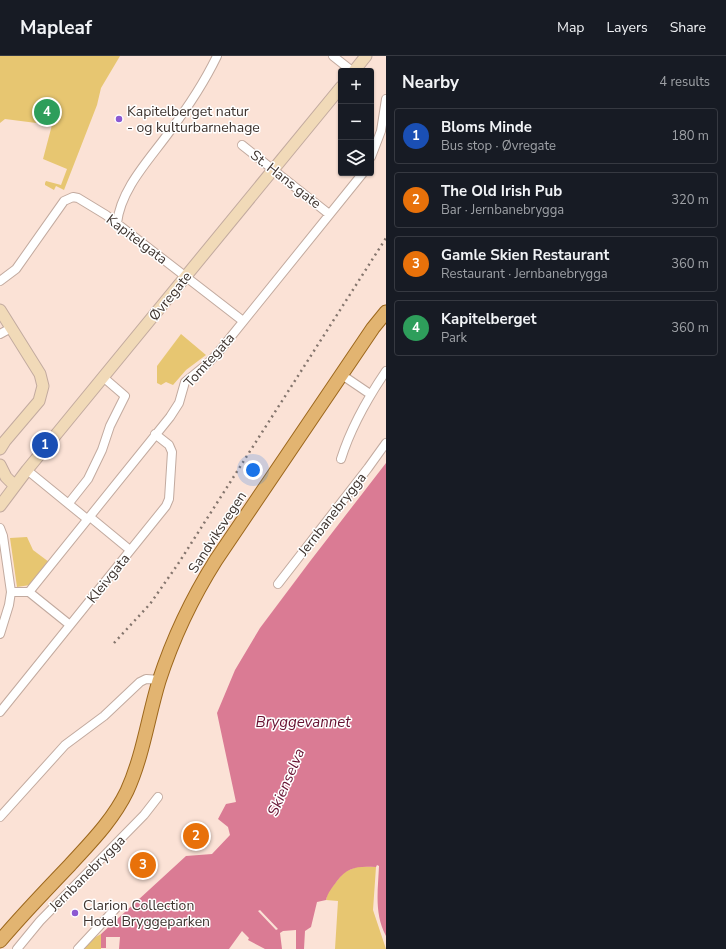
<!DOCTYPE html>
<html lang="en">
<head>
<meta charset="utf-8">
<style>
	body { margin:0; font-family:"Nunito Sans",sans-serif; background:#20242c; color:#f1f3f6 }
	.controls { position:absolute; right:12px; top:12px; display:grid; overflow:hidden; border-radius:4px; box-shadow:0 1px 3px #0004 }
	.controls button { width:36px; height:36px; display:grid; place-items:center; padding:0; border:0; border-bottom:1px solid #363941; background:#171b24; color:#f1f3f6; font:20px sans-serif }
	.you { position:absolute; left:253px; top:414px; width:14px; height:14px; margin:-10px; border:3px solid #fff; border-radius:50%; background:#1a73e8; box-shadow:0 0 0 6px #1a73e833 }
	.badge { display:grid; place-items:center; width:26px; height:26px; border-radius:50%; background:#2563eb; color:#fff; font-size:13px; font-weight:700 }
	.pin { position:absolute; translate:-50% -50%; border:2px solid #fff; box-shadow:0 1px 4px #0006 }
	.list { margin:0; padding:0; list-style:none }
	h2 { display:flex; justify-content:space-between; align-items:center; height:52px; margin:0; padding:0 16px; font-size:17px }
	h2 small { font-size:13px; font-weight:400; color:#9ea1a6 }
	.list li { display:grid; grid-template-columns:26px 1fr auto; gap:12px; align-items:center; box-sizing:border-box; height:56px; margin:0 8px 8px; padding:0 8px; border:1px solid #363941; border-radius:4px }
	.list b { display:block; font-size:15px; white-space:nowrap }
	.list p { margin:0; font-size:13px; white-space:nowrap; color:#9ea1a6 }
	.list em { font-size:13px; font-style:normal; color:#9ea1a6 }
	.icon { flex:none; width:22px; height:22px; fill:none; stroke:currentColor; stroke-width:2; stroke-linecap:round; stroke-linejoin:round }
	.map { position:relative; flex:none; width:386px; height:893px; overflow:hidden }
	header { display:flex; align-items:center; gap:24px; box-sizing:border-box; height:56px; padding:0 20px; background:#171b24; border-bottom:1px solid #363941 }
	header strong { font-size:19px }
	nav { display:flex; gap:22px; margin-inline-start:auto; font-size:14px }
	main { display:flex }
	aside { flex:1; background:#171b24 }
	.map>svg:first-child { display:block }
	.green { fill:#e7c671 }
	.water { fill:#da7b94 }
	.pier { fill:#fbe2d6 }
	.lines { fill:none; stroke-linecap:round; stroke-linejoin:round }
	.street-casing { stroke:#c2aa9f; stroke-width:10 }
	.secondary-casing { stroke:#c2aa9f; stroke-width:13 }
	.primary-casing { stroke:#9c671d; stroke-width:15 }
	.street { stroke:#fff; stroke-width:8 }
	.secondary { stroke:#f1dab8; stroke-width:11 }
	.primary { stroke:#e2b471; stroke-width:13 }
	.rail { stroke:#84756d; stroke-width:2.5; stroke-dasharray:2 4; stroke-linecap:butt }
	.poi-dot { fill:#8b59d2; stroke:#fff; stroke-width:1.5 }
	.labels { text-anchor:middle; stroke-width:3; stroke-linejoin:round; paint-order:stroke }
	.poi-label { font-size:14px; fill:#3e342f; stroke:#fff; text-anchor:start }
	.street-label { font-size:14px; fill:#3e342f; stroke:#fff }
	.water-label { font-size:15px; font-style:italic; fill:#661131; stroke:#fff }
</style>
</head>
<body>
<header>
<strong>Mapleaf</strong>
<nav><a>Map</a><a>Layers</a><a>Share</a></nav>
</header>
<main>
<div class="map">
<svg width="386" height="893" viewBox="0 0 386 893">
	<rect width="100%" height="100%" fill="#fbe2d6"/>
	<path class="green" d="M0,0H120L101,32L97,49L64,134L56,130L54,134L45,129V127L46,125L61,129L67,113L43,103L52,69L5,63L0,67Z
		M181,278L206,299L186,314L173,329L166,326L161,329L157,327V310Z
		M27,481L33,494L49,506L30,529L17,531L10,482Z
		M359,810L376,811L373,854L386,893H335L338,845L326,844L328,836L344,816Z
		M101,878V893H83L94,882Z"/>
	<path class="water" d="M386,407V880C374,858 378,834 379,810L377,809L376,811C359,810 348,810 337,825C332,832 328,836 326,844L317,846L311,871L305,875L304,893H296V874L283,875L280,877L282,893H265L248,884L249,882L242,875L229,893H101V878L186,800L212,798L230,779L228,771L218,763L226,748L236,746L217,657L235,614L260,572L311,504Z"/>
	<path class="pier" d="M260,854L278,873L276,874L258,855Z
		M106,881H120L119,893H101V892H106Z"/>
	<g class="lines">
		<g class="street-casing">
			<path id="street" d="M333,0L352,15
				M242,89L329,158
				M371,101L381,75L386,43
				M117,167C121,132 150,103 170,75C188,51 204,27 217,0
				M0,225L16,213L64,145L73,141L78,142L106,159L243,265
				M0,278L11,272
				M342,319L370,338
				M341,403C351,371 367,343 386,315
				M27,414L87,463
				M69,447L88,423L102,394L110,370L125,340L103,321
				M90,461L130,494
				M0,472L3,480L11,536L9,549L0,578
				M278,528L368,412L386,387
				M11,536H29L170,361L179,347L185,326L207,308L217,298L363,117
				M29,536L70,569
				M0,656L166,450L169,443L172,396L169,389L155,378
				M0,761L65,689L104,660L140,626L146,623L160,624
				M17,893L40,865L144,759L158,741
				M78,893L117,851"/>
		</g>
		<g class="secondary-casing">
			<path id="secondary" d="M354,15L366,0
				M0,254L40,318L43,330L39,345L5,385L0,393
				M0,409L6,421L15,430
				M0,450L27,414L341,31"/>
		</g>
		<g class="primary-casing">
			<path id="primary" d="M0,885C22,859 46,834 70,809C91,786 113,764 127,735C143,700 148,661 159,625C173,582 192,542 216,504L373,272L386,256"/>
		</g>
		<use href="#street" class="street"/>
		<use href="#secondary" class="secondary"/>
		<use href="#primary" class="primary"/>
		<path class="rail" d="M114,587L150,548L178,508L386,182"/>
	</g>
	<g class="poi-dot">
		<circle cx="119" cy="63" r="4"/>
		<circle cx="75" cy="857" r="4"/>
	</g>
	<g class="labels">
		<g class="poi-label">
			<text x="127" y="60">Kapitelberget natur<tspan x="127" dy="16">- og kulturbarnehage</tspan></text>
			<text x="83" y="854">Clarion Collection<tspan x="83" dy="16">Hotel Bryggeparken</tspan></text>
		</g>
		<g class="street-label">
			<text transform="translate(286 123) rotate(38)" y="5">St. Hans gate</text>
			<text transform="translate(137 183) rotate(37)" y="5">Kapitelgata</text>
			<text transform="translate(170 240) rotate(-51)" y="5">Øvregate</text>
			<text transform="translate(209 304) rotate(-48)" y="5">Tomtegata</text>
			<text transform="translate(332 458) rotate(-52)" y="5">Jernbanebrygga</text>
			<text transform="translate(217 476) rotate(-57)" y="5">Sandviksvegen</text>
			<text transform="translate(108 522) rotate(-51)" y="5">Kleivgata</text>
			<text transform="translate(87 817) rotate(-45)" y="5">Jernbanebrygga</text>
		</g>
		<g class="water-label">
			<text x="303" y="671">Bryggevannet</text>
			<text transform="translate(286 726) rotate(-67)" y="5">Skienselva</text>
		</g>
	</g>
</svg>
<div class="controls">
<button>+</button>
<button>−</button>
<button><svg class="icon" aria-label="layers" viewBox="0 0 24 24"><path d="M12 4l9 5-9 5-9-5zM3 14l9 5 9-5"/></svg></button>
</div>
<div class="you"></div>
<div class="pin badge" style="left:45px;top:389px;background:#1a4fb4">1</div>
<div class="pin badge" style="left:196px;top:780px;background:#e8710a">2</div>
<div class="pin badge" style="left:143px;top:809px;background:#e8710a">3</div>
<div class="pin badge" style="left:47px;top:56px;background:#2e9e5b">4</div>
</div>
<aside>
<h2>Nearby<small>4 results</small></h2>
<ul class="list">
<li><span class="badge" style="background:#1a4fb4">1</span><div><b>Bloms Minde</b><p>Bus stop · Øvregate</p></div><em>180 m</em></li>
<li><span class="badge" style="background:#e8710a">2</span><div><b>The Old Irish Pub</b><p>Bar · Jernbanebrygga</p></div><em>320 m</em></li>
<li><span class="badge" style="background:#e8710a">3</span><div><b>Gamle Skien Restaurant</b><p>Restaurant · Jernbanebrygga</p></div><em>360 m</em></li>
<li><span class="badge" style="background:#2e9e5b">4</span><div><b>Kapitelberget</b><p>Park</p></div><em>360 m</em></li>
</ul>
</aside>
</main>
</body>
</html>
